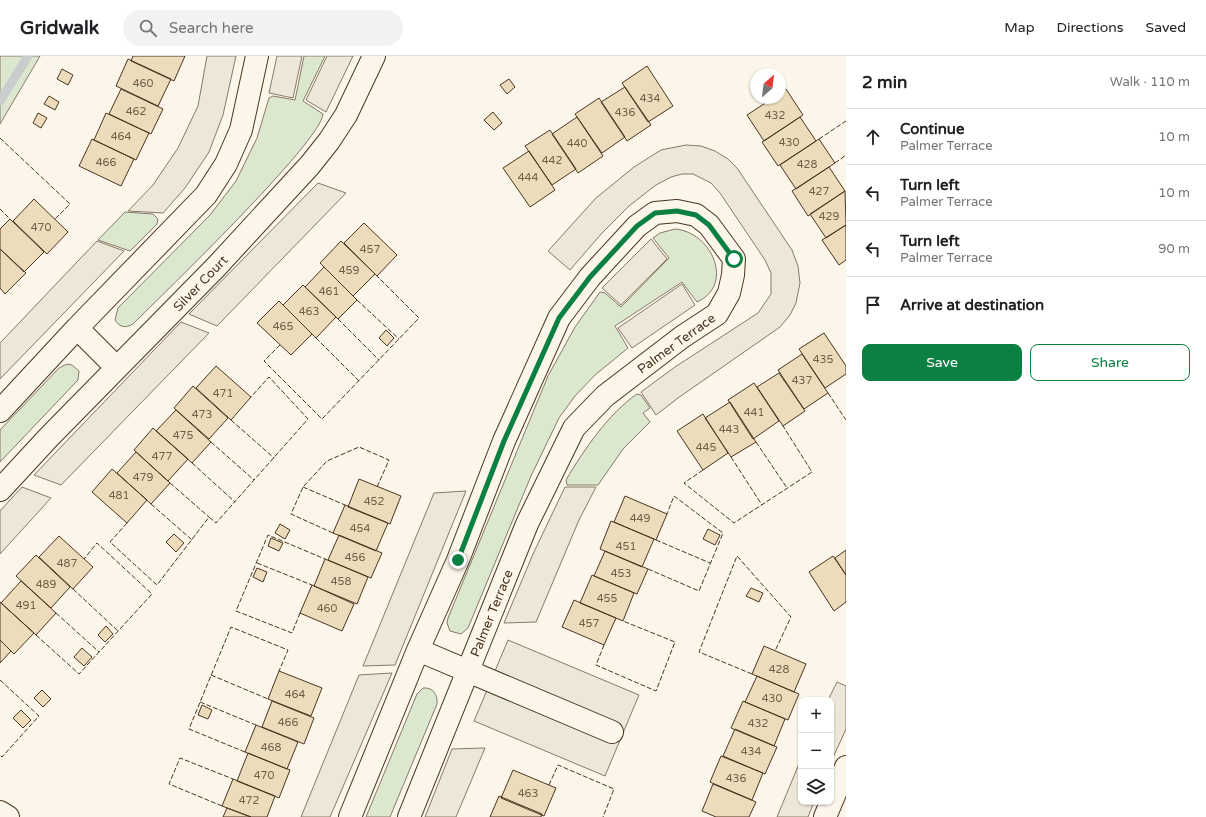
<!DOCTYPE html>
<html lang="en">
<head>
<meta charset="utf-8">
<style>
	body { margin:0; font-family:"Varela Round",sans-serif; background:#f2f2f2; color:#202124 }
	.controls { position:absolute; right:12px; bottom:12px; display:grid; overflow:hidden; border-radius:8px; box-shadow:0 1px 3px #0004 }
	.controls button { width:36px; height:36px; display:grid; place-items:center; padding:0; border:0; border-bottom:1px solid #e0e0e0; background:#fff; color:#202124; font:20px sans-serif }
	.compass { position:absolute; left:750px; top:12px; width:36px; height:36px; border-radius:50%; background:#fff; box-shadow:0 1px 3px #0004; rotate:28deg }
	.stop { position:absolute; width:12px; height:12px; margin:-9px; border:3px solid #0b8043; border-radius:50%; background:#fff }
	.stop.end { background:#0b8043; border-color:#fff; box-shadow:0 1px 4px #0008 }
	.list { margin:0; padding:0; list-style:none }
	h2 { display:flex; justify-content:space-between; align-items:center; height:52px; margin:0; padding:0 16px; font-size:17px }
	h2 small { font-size:13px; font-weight:400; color:#757577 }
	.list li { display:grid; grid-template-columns:26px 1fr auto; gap:12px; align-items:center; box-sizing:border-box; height:56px; padding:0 16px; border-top:1px solid #e0e0e0 }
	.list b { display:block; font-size:15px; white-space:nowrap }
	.list p { margin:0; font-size:13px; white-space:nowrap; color:#757577 }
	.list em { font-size:13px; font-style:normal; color:#757577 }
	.actions { display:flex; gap:8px; padding:12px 16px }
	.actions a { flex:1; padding:9px 0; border:1px solid #0b8043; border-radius:8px; text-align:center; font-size:14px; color:#0b8043 }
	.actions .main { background:#0b8043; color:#fff }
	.icon { flex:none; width:22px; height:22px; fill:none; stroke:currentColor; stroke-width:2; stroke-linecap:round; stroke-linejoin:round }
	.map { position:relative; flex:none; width:846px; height:761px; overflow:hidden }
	header { display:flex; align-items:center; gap:24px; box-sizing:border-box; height:56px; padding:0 20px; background:#fff; border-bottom:1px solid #e0e0e0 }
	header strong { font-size:19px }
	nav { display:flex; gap:22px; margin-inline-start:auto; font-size:14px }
	.search { width:280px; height:36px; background:#f2f2f2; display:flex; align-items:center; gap:10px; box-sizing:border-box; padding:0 14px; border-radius:22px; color:#757577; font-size:15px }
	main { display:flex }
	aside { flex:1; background:#fff }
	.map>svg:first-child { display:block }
	.green { fill:#dce7d0; stroke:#887966 }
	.parking { fill:#ede7d9; stroke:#887966 }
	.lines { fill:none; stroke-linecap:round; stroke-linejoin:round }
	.stream { stroke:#c9cecd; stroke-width:9 }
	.building { fill:#ecdcbc; stroke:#4a3520 }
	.minor-casing { stroke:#4a3520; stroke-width:24 }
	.minor { stroke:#fbf6e9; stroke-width:22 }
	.fence { stroke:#4a3520; stroke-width:1; stroke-dasharray:5 2; stroke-linecap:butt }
	.route { stroke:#0b8043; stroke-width:5 }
	.labels { text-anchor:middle; stroke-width:3; stroke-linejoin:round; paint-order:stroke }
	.number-label { font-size:11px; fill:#725f47 }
	.street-label { font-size:13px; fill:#4a3520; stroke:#fbf6e9 }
</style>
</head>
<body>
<header>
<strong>Gridwalk</strong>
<div class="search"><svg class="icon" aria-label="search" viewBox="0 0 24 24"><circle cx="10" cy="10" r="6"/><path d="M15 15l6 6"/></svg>Search here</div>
<nav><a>Map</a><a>Directions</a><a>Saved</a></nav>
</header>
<main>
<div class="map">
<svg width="846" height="761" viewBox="0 0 846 761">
	<rect width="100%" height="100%" fill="#fbf6e9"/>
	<path class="green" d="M0,0H40L0,68Z
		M304,0H325L303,45L323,58C321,86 163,238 133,268C126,272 120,272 115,264L118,252L210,159L236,125L257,82L269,42L273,40L295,44Z
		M125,156L153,158L158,163L157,168L130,195L98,184Z
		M675,173C712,176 735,229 697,246L682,226L615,270L628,292L595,319L575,340L559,362L531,420L468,572L461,578L450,575L447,567L448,562L548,320L575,271L600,236L605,237L621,251L669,202L653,182L660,177Z
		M67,308L72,309L79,315L78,324L0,406V374L59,312Z
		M637,338L641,339L650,352L643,357L650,366L623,393L598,429H567L566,424C583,395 609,357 637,338Z
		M423,632C433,631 438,639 437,648L390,761H366L417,638Z"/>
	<path class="parking" d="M207,0H236L223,59L209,96L185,132L163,157L128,155L153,129L178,92L198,50Z
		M277,0H302L293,42L269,37Z
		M327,0H353L326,56L306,44Z
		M686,89L701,90L715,95L728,103L737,112L792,194L798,210L800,227L796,247L790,259L780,271L678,342L656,359L641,336L675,311L758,257L771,238V217L765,204L720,137L711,127L693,118H682L671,121L656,129L629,150L602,177L570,214L548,195L596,142L634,111L661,94Z
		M318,127L346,137L217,270L189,258Z
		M651,183L667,203L621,249L602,232Z
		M97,185L124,195L0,323V287Z
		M682,228L695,249L632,292L618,272Z
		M181,266L209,277L61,429L34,419Z
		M22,431L51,442L0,498V455Z
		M565,431H596L579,464L536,566L504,567L533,498Z
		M466,435L395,609L363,610L434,437Z
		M508,584L639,639L605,720L474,665Z
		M392,617L330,761H301L359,619Z
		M837,626L846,630V673L831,706V644H828Z
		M485,692L456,761H425L452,693Z
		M801,703V746H814L808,761H777Z"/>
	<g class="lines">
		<path class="stream" d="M0,45L28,0"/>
	</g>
	<path class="building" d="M133,0H185L174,25L131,5Z
		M128,3L171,23L158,50L116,30Z
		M647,10L673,50L648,66L622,27Z
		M62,13L73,19L68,29L57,23Z
		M509,23L515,31L507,38L500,29Z
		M625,31L651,69L627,85L601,46Z
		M121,33L163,53L151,78L109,58Z
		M786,33L803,59L764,85L747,59L773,42H780V37Z
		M49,40L59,46L55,54L44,48Z
		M599,42L625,81L602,97L575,58Z
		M493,56L502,67L494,74L484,64Z
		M38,57L47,62L41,72L33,67Z
		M106,57L149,77L136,104L94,84Z
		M577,61L603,100L578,117L552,78Z
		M800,61L816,85L778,110L762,86Z
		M550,74L576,113L552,129L525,90Z
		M92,83L134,103L121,130L79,110Z
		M819,83L835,107L796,133L780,109Z
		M529,95L555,134L530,151L503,112Z
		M829,111L845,135L808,160L792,135Z
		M845,135L846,169L826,182L810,158Z
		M34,143L68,176L47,198L13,165Z
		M10,163L44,196L24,216L0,193V173Z
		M364,167L397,199L377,220L344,187Z
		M846,169V204L839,209L822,184Z
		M341,185L375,218L353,240L320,207Z
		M0,193L26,217L5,238L0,232Z
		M324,211L357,244L338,263L305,231Z
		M303,229L336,261L316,282L283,249Z
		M279,245L312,278L291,299L257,267Z
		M386,274L394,282L387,290L379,282Z
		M824,277L846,310V318L825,332L799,293Z
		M802,298L828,337L804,353L778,314Z
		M216,310L251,341L231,364L196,332Z
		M779,317L805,355L783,370L757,331Z
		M754,327L779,365L753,383L728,344Z
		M193,330L228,362L209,383L174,352Z
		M730,346L756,386L731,401L705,362Z
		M176,354L211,386L192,407L156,375Z
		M703,358L728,397L703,414L677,375Z
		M153,372L188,403L168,425L134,394Z
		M136,396L170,427L151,448L117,417Z
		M112,413L147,444L127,467L92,436Z
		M359,423L401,440L390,468L348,451Z
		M625,440L667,458L656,484L614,466Z
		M345,449L388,467L376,495L333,477Z
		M611,465L654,483L642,511L600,493Z
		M280,468L290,474L285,483L275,477Z
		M708,473L720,479L715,489L703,483Z
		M174,478L184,487L176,496L166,486Z
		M339,479L382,497L371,522L328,504Z
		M59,480L93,511L73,533L39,501Z
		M271,482L283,487L279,495L268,490Z
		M846,494V519L835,502Z
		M605,495L648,513L637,538L594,520Z
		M36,499L70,531L51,552L16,520Z
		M833,500L846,519V546L834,555L809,516Z
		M325,503L368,521L357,548L314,530Z
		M257,512L267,516L263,526L253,521Z
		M592,519L634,537L623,565L580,547Z
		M21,525L56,557L36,579L1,547Z
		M312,529L354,548L342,575L300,557Z
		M751,532L763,537L759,546L746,540Z
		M574,544L616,562L604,589L562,571Z
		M0,546L34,577L14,598L0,584Z
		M106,570L113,578L105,586L98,579Z
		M0,584L11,595L0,607Z
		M764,590L806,608L794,636L752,618Z
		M82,592L92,601L84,610L74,601Z
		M279,615L322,632L311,660L268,643Z
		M757,620L799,638L788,664L745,646Z
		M42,634L51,643L43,651L34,642Z
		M272,645L314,662L304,688L262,671Z
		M743,645L785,663L774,690L731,672Z
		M202,649L212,654L208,663L198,659Z
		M21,654L31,664L23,672L13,662Z
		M256,669L298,686L287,713L245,696Z
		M735,673L777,691L765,718L723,700Z
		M248,697L290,714L279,742L237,725Z
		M721,700L763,717L752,744L710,726Z
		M513,714L556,732L544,760L501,742Z
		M233,723L275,740L267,761H251L222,750Z
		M713,728L756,746L749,761H716L702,755Z
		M499,740L542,758L541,761H490Z
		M227,752L251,761H223Z"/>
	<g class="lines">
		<g class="minor-casing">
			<path id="minor" d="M77,272L117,312
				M0,355L77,272L206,139L226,108L241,74L257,0
				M0,434L49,381L216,211L310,109L329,85L346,59L374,0
				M418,594L612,676
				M0,756L8,761
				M350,761L418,594L458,504L504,385L559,262L590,221L637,170L655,157L677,155L696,159L709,169L734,203L733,219L729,237L717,258L682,281L605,340L574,372L527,468L409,761
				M825,761L846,711"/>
		</g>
		<use href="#minor" class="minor"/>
		<path class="fence" d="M0,82L70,148L55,163
			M819,83L846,65
			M835,107L846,99
			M0,153L10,163
			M357,244L399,283
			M338,263L379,304
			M316,282L359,325
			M280,289L264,305L322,363L419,262L377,220
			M828,337L846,364
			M231,364L274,402
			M211,386L254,424
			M756,386L787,432
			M731,401L762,449
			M192,407L235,446
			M703,414L684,427L734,467L812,416L783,370
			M170,427L209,461
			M303,431L345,449
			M151,448L192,484
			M127,467L110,486L157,529L209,461L216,467L308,363L269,321L251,341
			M333,477L291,458L303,431L327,405L359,391L389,404L377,431
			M656,484L710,507
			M257,507L312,529
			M648,513L699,535L723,477L674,440L667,458
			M73,533L118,575
			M56,557L99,596
			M300,557L292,577L236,555L268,479L325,503
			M36,579L79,618L152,538L97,487L84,503
			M604,589L596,609L656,635L675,586L623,565
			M752,618L699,596L737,500L791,561L775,595
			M211,619L268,643
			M0,624L39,660L2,701L0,699
			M200,646L256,669
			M245,696L189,673L231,571L288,594L279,615
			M549,729L558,709L614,733L603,761
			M222,750L169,728L180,702L233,723"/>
	</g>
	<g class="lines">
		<path class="route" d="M458,504L504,385L559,262L590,221L637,170L655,157L677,155L696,159L709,169L734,203"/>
	</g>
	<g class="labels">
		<g class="number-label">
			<text x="143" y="31">460</text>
			<text x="650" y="46">434</text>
			<text x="136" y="59">462</text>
			<text x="625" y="60">436</text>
			<text x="775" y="63">432</text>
			<text x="121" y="84">464</text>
			<text x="789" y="90">430</text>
			<text x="577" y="91">440</text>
			<text x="552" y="108">442</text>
			<text x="106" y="110">466</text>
			<text x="807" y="112">428</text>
			<text x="528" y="125">444</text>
			<text x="819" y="139">427</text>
			<text x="829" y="164">429</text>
			<text x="41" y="175">470</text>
			<text x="370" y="197">457</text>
			<text x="349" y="218">459</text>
			<text x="329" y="239">461</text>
			<text x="309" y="259">463</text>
			<text x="283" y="274">465</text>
			<text x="823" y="307">435</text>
			<text x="802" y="328">437</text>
			<text x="223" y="341">471</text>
			<text x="754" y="360">441</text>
			<text x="202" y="362">473</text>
			<text x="729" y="377">443</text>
			<text x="183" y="383">475</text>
			<text x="706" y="395">445</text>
			<text x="162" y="404">477</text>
			<text x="143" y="425">479</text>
			<text x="119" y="443">481</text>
			<text x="374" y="449">452</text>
			<text x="640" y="466">449</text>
			<text x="360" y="476">454</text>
			<text x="626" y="494">451</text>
			<text x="355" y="505">456</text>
			<text x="67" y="511">487</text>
			<text x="621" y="521">453</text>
			<text x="341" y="529">458</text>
			<text x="46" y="532">489</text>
			<text x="607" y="546">455</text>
			<text x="26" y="553">491</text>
			<text x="327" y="556">460</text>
			<text x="589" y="571">457</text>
			<text x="779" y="617">428</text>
			<text x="295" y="642">464</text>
			<text x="772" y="646">430</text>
			<text x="288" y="670">466</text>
			<text x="758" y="671">432</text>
			<text x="271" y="695">468</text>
			<text x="751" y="699">434</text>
			<text x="264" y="723">470</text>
			<text x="736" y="726">436</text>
			<text x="528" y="741">463</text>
			<text x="249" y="748">472</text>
		</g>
		<g class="street-label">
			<text transform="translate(200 227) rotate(-46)" y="5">Silver Court</text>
			<text transform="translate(676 287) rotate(-36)" y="5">Palmer Terrace</text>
			<text transform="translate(491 557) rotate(-68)" y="5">Palmer Terrace</text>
		</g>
	</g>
</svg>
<div class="controls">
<button>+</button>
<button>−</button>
<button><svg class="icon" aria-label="layers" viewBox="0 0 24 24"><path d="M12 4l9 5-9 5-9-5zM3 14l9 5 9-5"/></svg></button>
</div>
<svg class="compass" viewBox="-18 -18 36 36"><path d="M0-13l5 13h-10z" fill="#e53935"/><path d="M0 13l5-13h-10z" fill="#757577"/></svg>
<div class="stop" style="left:734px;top:203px"></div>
<div class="stop end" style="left:458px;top:504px"></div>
</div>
<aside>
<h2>2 min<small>Walk · 110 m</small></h2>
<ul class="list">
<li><svg class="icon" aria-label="ahead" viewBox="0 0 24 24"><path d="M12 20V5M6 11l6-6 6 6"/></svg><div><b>Continue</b><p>Palmer Terrace</p></div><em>10 m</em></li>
<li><svg class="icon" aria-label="left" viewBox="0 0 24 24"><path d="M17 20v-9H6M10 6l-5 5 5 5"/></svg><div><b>Turn left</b><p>Palmer Terrace</p></div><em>10 m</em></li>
<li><svg class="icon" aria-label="left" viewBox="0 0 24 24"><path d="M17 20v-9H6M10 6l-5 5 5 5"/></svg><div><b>Turn left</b><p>Palmer Terrace</p></div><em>90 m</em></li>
<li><svg class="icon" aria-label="arrive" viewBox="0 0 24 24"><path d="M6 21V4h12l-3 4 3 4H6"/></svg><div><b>Arrive at destination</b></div></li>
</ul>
<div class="actions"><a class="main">Save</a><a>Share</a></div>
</aside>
</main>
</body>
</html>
